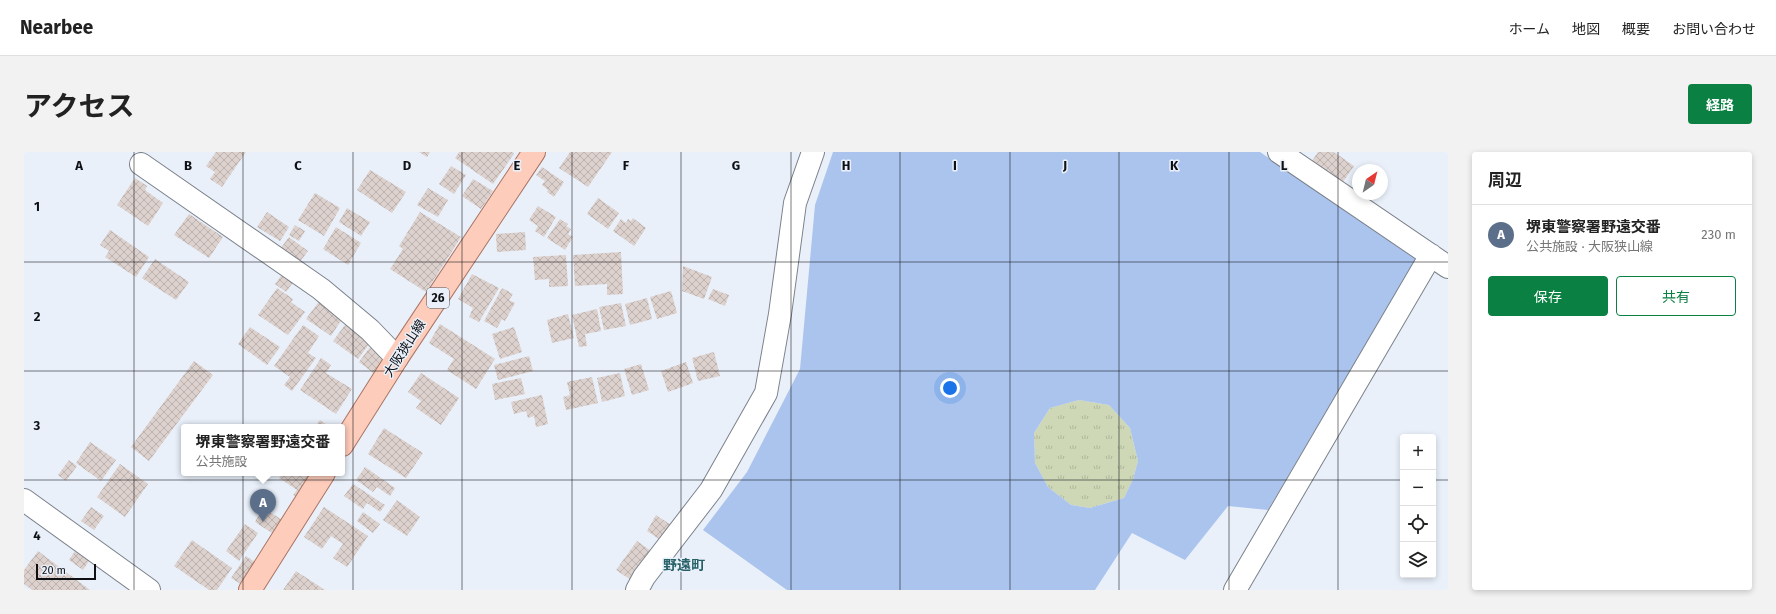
<!DOCTYPE html>
<html lang="ja">
<head>
<meta charset="utf-8">
<style>
	body { margin:0; font-family:"Fira Sans","Noto Sans JP",sans-serif; background:#f2f2f2; color:#222 }
	.controls { position:absolute; right:12px; bottom:12px; display:grid; overflow:hidden; border-radius:4px; box-shadow:0 2px 6px #0003 }
	.controls button { width:36px; height:36px; display:grid; place-items:center; padding:0; border:0; border-bottom:1px solid #e0e0e0; background:#fff; color:#222; font:20px sans-serif }
	.compass { position:absolute; left:1328px; top:12px; width:36px; height:36px; border-radius:50%; background:#fff; box-shadow:0 2px 6px #0003; rotate:35deg }
	.scale { position:absolute; left:12px; bottom:10px; width:60px; box-sizing:border-box; padding-left:4px; border:2px solid #0e1014; border-top:0; font-size:11px; line-height:14px; white-space:nowrap; color:#0e1014; -webkit-text-stroke:3px #e9f0fa; paint-order:stroke }
	.you { position:absolute; left:926px; top:236px; width:14px; height:14px; margin:-10px; border:3px solid #fff; border-radius:50%; background:#1a73e8; box-shadow:0 0 0 6px #1a73e833 }
	.badge { display:grid; place-items:center; width:26px; height:26px; border-radius:50%; background:#0b8043; color:#fff; font-size:13px; font-weight:700 }
	.pin { position:absolute; translate:-50% -33px; filter:drop-shadow(0 1px 2px #0008) }
	.pin::after { content:''; position:absolute; top:21px; width:14px; height:12px; background:inherit; clip-path:polygon(0 0,100% 0,50% 100%) }
	.popup { position:absolute; left:157px; top:272px; width:164px; height:52px; box-sizing:border-box; display:grid; place-content:center; border-radius:4px; background:#fff; filter:drop-shadow(0 1px 3px #0005); font-size:13px; white-space:nowrap; color:#767676 }
	.popup b { font-size:15px; color:#222 }
	.popup::after { content:''; position:absolute; left:50%; top:100%; margin-left:-8px; border:8px solid transparent; border-top-color:#fff }
	.list { margin:0; padding:0; list-style:none }
	h2 { display:flex; justify-content:space-between; align-items:center; height:52px; margin:0; padding:0 16px; font-size:17px }
	h2 small { font-size:13px; font-weight:400; color:#767676 }
	.list li { display:grid; grid-template-columns:26px 1fr auto; gap:12px; align-items:center; box-sizing:border-box; height:60px; padding:0 16px; border-top:1px solid #e0e0e0 }
	.list b { display:block; font-size:15px; white-space:nowrap }
	.list p { margin:0; font-size:13px; white-space:nowrap; color:#767676 }
	.list em { font-size:13px; font-style:normal; color:#767676 }
	.actions { display:flex; gap:8px; padding:12px 16px }
	.actions a { flex:1; padding:9px 0; border:1px solid #0b8043; border-radius:4px; text-align:center; font-size:14px; color:#0b8043 }
	.actions .main { background:#0b8043; color:#fff }
	.icon { flex:none; width:22px; height:22px; fill:none; stroke:currentColor; stroke-width:2; stroke-linecap:round; stroke-linejoin:round }
	.map { position:relative; flex:none; width:1424px; height:438px; overflow:hidden; border-radius:4px }
	header { display:flex; align-items:center; gap:24px; box-sizing:border-box; height:56px; padding:0 20px; background:#fff; border-bottom:1px solid #e0e0e0 }
	header strong { font-size:19px }
	nav { display:flex; gap:22px; margin-inline-start:auto; font-size:14px }
	.intro { display:flex; align-items:center; justify-content:space-between; box-sizing:border-box; height:96px; padding:0 24px }
	h1 { margin:0; font-size:28px }
	.button { padding:10px 18px; border-radius:4px; background:#0b8043; color:#fff; font-size:14px; font-weight:700 }
	main { display:flex; gap:24px; padding:0 24px }
	aside { flex:1; background:#fff; border-radius:4px; box-shadow:0 2px 6px #0003 }
	.map>svg:first-child { display:block }
	.grass { fill:url(#grass-tufts) }
	.water { fill:#abc4ed; fill-rule:evenodd }
	.building { fill:url(#building-cross-hatch) }
	.lines { fill:none; stroke-linecap:round; stroke-linejoin:round }
	.minor-casing { stroke:#7c828b; stroke-width:24 }
	.major-casing { stroke:#a97463; stroke-width:24 }
	.minor { stroke:#fff; stroke-width:22 }
	.major { stroke:#fdccbb; stroke-width:22 }
	.grid { fill:none; stroke:#0e1014; stroke-width:1; stroke-opacity:0.55 }
	.labels { text-anchor:middle; stroke-width:3; stroke-linejoin:round; paint-order:stroke }
	.shield { fill:#e9f0fa; stroke:#505359; stroke-width:1 }
	.shield-label { font-size:12px; font-weight:bold; fill:#0e1014 }
	.street-label { font-size:13px; fill:#0e1014; stroke:#e9f0fa }
	.neighbourhood-label { font-size:14px; font-weight:bold; fill:#276066; stroke:#e9f0fa }
	.grid-label { font-size:13px; text-anchor:middle; font-weight:bold; fill:#0e1014; stroke:#e9f0fa; stroke-width:3; stroke-linejoin:round; paint-order:stroke }
</style>
</head>
<body>
<header>
<strong>Nearbee</strong>
<nav><a>ホーム</a><a>地図</a><a>概要</a><a>お問い合わせ</a></nav>
</header>
<div class="intro"><h1>アクセス</h1><a class="button">経路</a></div>
<main>
<div class="map">
<svg width="1424" height="438" viewBox="0 0 1424 438">
	<defs>
		<pattern id="grass-tufts" width="24" height="20" patternUnits="userSpaceOnUse"><rect width="24" height="20" fill="#ced7b6"/><path d="M3 7l-1-3M5 7V3M7 7l1-3M15 17l-1-3M17 17v-4M19 17l1-3" fill="none" stroke="#b0b89c"/></pattern>
		<pattern id="building-cross-hatch" width="8" height="8" patternUnits="userSpaceOnUse"><rect width="8" height="8" fill="#ddd1cd"/><path d="M0 0l8 8M0 8l8-8" fill="none" stroke="#bcb2af"/></pattern>
	</defs>
	<rect width="100%" height="100%" fill="#e9f0fa"/>
	<path class="grass" d="M1055,248L1085,253L1106,276L1114,309L1109,327L1100,346L1066,356L1047,353L1024,335L1011,311L1010,281L1026,256Z"/>
	<path class="water" d="M809,0H1236L1392,107L1244,358L1204,354L1161,408L1108,381L1071,438H763L679,378L723,320L776,217L791,53ZM1055,248L1085,253L1106,276L1114,309L1109,327L1100,346L1066,356L1047,353L1024,335L1011,311L1010,281L1026,256Z"/>
	<path class="building" d="M192,0H222L198,35L186,27L191,20L182,14Z
		M395,0H406L403,5Z
		M435,0H488L490,2L469,32L431,6Z
		M546,0H588L564,35L535,16Z
		M1294,0H1310L1330,14L1317,33L1286,12Z
		M427,14L442,23L430,42L415,32Z
		M518,15L540,30L530,45L523,40L524,38L518,33L521,29L512,23Z
		M346,18L382,40L368,61L333,38Z
		M111,26L123,34L121,38L139,51L124,74L93,53Z
		M449,27L469,39L457,57L438,44Z
		M404,36L424,48L414,65L393,53Z
		M291,41L316,56L300,84L274,68Z
		M574,46L595,61L584,77L563,62Z
		M514,54L532,65L520,85L511,79L514,74L505,68Z
		M323,56L346,70L337,84L315,70Z
		M243,60L265,75L256,89L233,75Z
		M396,60L437,85L402,140L366,117L379,97L375,94Z
		M165,62L199,85L185,106L150,83Z
		M609,66L622,76L610,94L589,79L597,67L602,71L604,67L607,69Z
		M536,67L544,72L542,74L547,77L544,82L549,85L541,98L523,86Z
		M271,73L281,79L275,89L265,83Z
		M312,75L337,91L324,113L299,97Z
		M86,78L125,105L112,125L81,105L85,99L76,93Z
		M501,80L502,98L473,100L472,82Z
		M265,85L284,99L275,111L256,97Z
		M597,100L599,142L583,143V132L551,134L549,103Z
		M542,103L544,134L525,135V127L511,128L509,105Z
		M131,107L165,130L152,148L118,126Z
		M659,114L688,125L680,147L658,139Z
		M262,117L273,125L262,140L251,132Z
		M448,122L475,136L455,170L445,165L449,156L434,147Z
		M253,136L269,147L267,150L281,160L264,183L234,163Z
		M478,136L489,142L485,148L491,151L481,169L478,167L473,176L460,169Z
		M689,137L705,143L701,154L684,147Z
		M647,139L653,161L633,167L626,145Z
		M623,146L628,167L606,173L601,152Z
		M296,148L320,164L307,184L282,167Z
		M597,151L602,174L580,178L575,155Z
		M573,157L577,179L561,182L563,194L555,195L548,163Z
		M544,162L550,186L528,191L523,168Z
		M324,169L349,187L334,207L309,189Z
		M416,172L471,207L452,237L423,218L430,207L405,191Z
		M279,173L295,184L284,201L292,206L268,239L260,233L266,225L250,214Z
		M226,175L256,195L243,213L214,192Z
		M490,175L498,200L476,207L468,182Z
		M349,191L366,203L352,223L335,210Z
		M690,200L696,224L674,229L668,206Z
		M505,204L509,219L474,228L470,213Z
		M297,206L307,213L302,221L328,237L312,262L276,238Z
		M170,209L189,223L125,309L107,295Z
		M662,210L669,231L644,240L637,219Z
		M617,212L625,238L608,243L600,217Z
		M397,221L435,246L417,273L392,256L397,249L384,240Z
		M596,221L601,244L578,250L573,226Z
		M568,225L574,251L542,258L539,245L546,243L543,230Z
		M497,226L501,242L471,248L468,232Z
		M518,243L524,272L512,275L510,264L504,266L502,259L490,262L487,250Z
		M296,268L306,275H291Z
		M360,276L399,301L382,326L344,302Z
		M66,290L92,308L77,329L52,311Z
		M45,308L53,314L42,329L34,323Z
		M96,312L124,332L101,365L73,345Z
		M341,315L371,336L366,344L353,335L349,340L332,328Z
		M259,321H281L291,328L277,348L269,343L273,338L255,326Z
		M329,332L361,353L356,360L343,351L339,357L320,344Z
		M373,348L396,365L383,384L359,368Z
		M67,355L80,364L70,378L57,369Z
		M300,355L344,384L323,415L309,406L319,392L307,384L298,397L280,385Z
		M239,356L260,369L251,383L231,370Z
		M339,360L356,372L349,381L333,369Z
		M632,363L647,373L638,389L623,379Z
		M221,372L234,381L215,409L202,399Z
		M168,388L208,416L193,438H185L150,414Z
		M613,389L627,399L607,428L592,418Z
		M14,399L66,438H8L0,432V418Z
		M51,399L65,409L59,418L45,408Z
		M222,404L234,412L220,434L207,426Z
		M272,419L301,438H259Z"/>
	<g class="lines">
		<g class="minor-casing">
			<path id="minor" d="M1255,0L1424,115
				M117,12L297,137L346,178L373,206
				M0,348L125,438
				M613,438L620,425L687,338L742,241L756,162L771,51L789,0
				M1211,438L1407,103"/>
		</g>
		<g class="major-casing">
			<path id="major" d="M318,293L373,206L510,0
				M226,438L300,321"/>
		</g>
		<use href="#minor" class="minor"/>
		<use href="#major" class="major"/>
	</g>
	<path class="grid" d="M110,0V438M219,0V438M329,0V438M438,0V438M548,0V438M657,0V438M767,0V438M876,0V438M986,0V438M1095,0V438M1205,0V438M1314,0V438M0,110H1424M0,219H1424M0,328H1379M1409,328H1424"/>
	<g class="labels">
		<rect class="shield" x="403" y="136" width="22" height="20" rx="3"/>
		<g class="shield-label">
			<text x="414" y="150">26</text>
		</g>
		<g class="street-label">
			<text transform="translate(380 196) rotate(-57)" y="5">大阪狭山線</text>
		</g>
		<g class="neighbourhood-label">
			<text x="660" y="418">野遠町</text>
		</g>
	</g>
	<g class="grid-label">
		<text x="55" y="18">A</text>
		<text x="164" y="18">B</text>
		<text x="274" y="18">C</text>
		<text x="383" y="18">D</text>
		<text x="493" y="18">E</text>
		<text x="602" y="18">F</text>
		<text x="712" y="18">G</text>
		<text x="822" y="18">H</text>
		<text x="931" y="18">I</text>
		<text x="1041" y="18">J</text>
		<text x="1150" y="18">K</text>
		<text x="1260" y="18">L</text>
		<text x="13" y="59">1</text>
		<text x="13" y="169">2</text>
		<text x="13" y="278">3</text>
		<text x="13" y="388">4</text>
	</g>
</svg>
<div class="controls">
<button>+</button>
<button>−</button>
<button><svg class="icon" aria-label="locate" viewBox="0 0 24 24"><circle cx="12" cy="12" r="6"/><path d="M12 2v4M12 18v4M2 12h4M18 12h4"/></svg></button>
<button><svg class="icon" aria-label="layers" viewBox="0 0 24 24"><path d="M12 4l9 5-9 5-9-5zM3 14l9 5 9-5"/></svg></button>
</div>
<svg class="compass" viewBox="-18 -18 36 36"><path d="M0-13l5 13h-10z" fill="#e53935"/><path d="M0 13l5-13h-10z" fill="#767676"/></svg>
<div class="scale">20 m</div>
<div class="you"></div>
<div class="pin badge" style="left:239px;top:370px;background:#5c6f8a">A</div>
<div class="popup"><b>堺東警察署野遠交番</b>公共施設</div>
</div>
<aside>
<h2>周辺<small></small></h2>
<ul class="list">
<li><span class="badge" style="background:#5c6f8a">A</span><div><b>堺東警察署野遠交番</b><p>公共施設 · 大阪狭山線</p></div><em>230 m</em></li>
</ul>
<div class="actions"><a class="main">保存</a><a>共有</a></div>
</aside>
</main>
</body>
</html>
